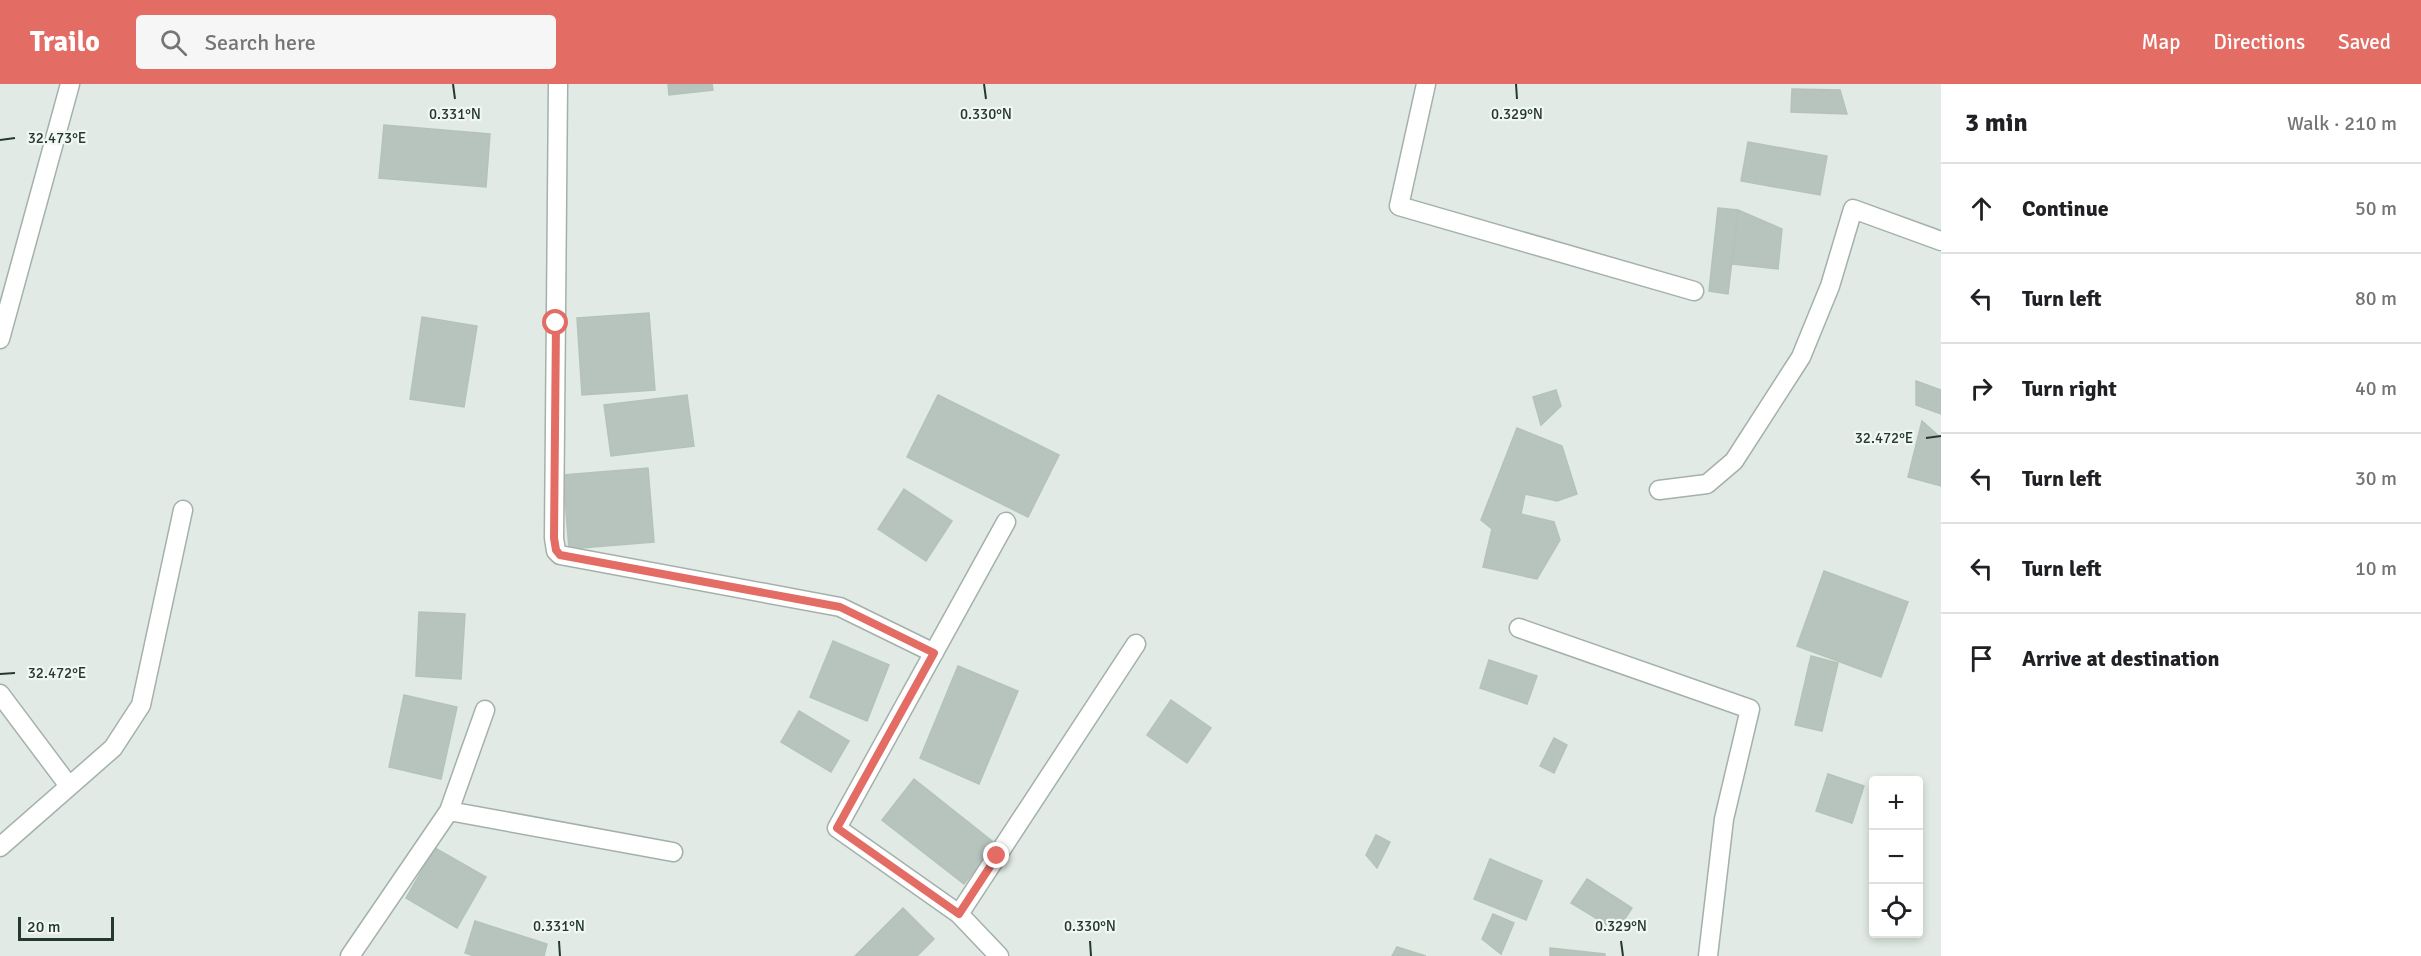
<!DOCTYPE html>
<html lang="en">
<head>
<meta charset="utf-8">
<style>
	body { margin:0; font-family:Signika,sans-serif; background:#f6f6f6; color:#202124 }
	.controls { position:absolute; right:18px; bottom:18px; display:grid; overflow:hidden; border-radius:6px; box-shadow:0 3px 9px #0003 }
	.controls button { width:54px; height:54px; display:grid; place-items:center; padding:0; border:0; border-bottom:2px solid #e0e0e0; background:#fff; color:#202124; font:30px sans-serif }
	.scale { position:absolute; left:18px; bottom:15px; width:96px; box-sizing:border-box; padding-left:6px; border:3px solid #23392f; border-top:0; font-size:16px; line-height:21px; white-space:nowrap; color:#23392f; -webkit-text-stroke:4px #f1f7f3; paint-order:stroke }
	.stop { position:absolute; width:18px; height:18px; margin:-14px; border:4px solid #e36d65; border-radius:50%; background:#fff }
	.stop.end { background:#e36d65; border-color:#fff; box-shadow:0 2px 6px #0008 }
	.list { margin:0; padding:0; list-style:none }
	h2 { display:flex; justify-content:space-between; align-items:center; height:78px; margin:0; padding:0 24px; font-size:26px }
	h2 small { font-size:20px; font-weight:400; color:#757577 }
	.list li { display:grid; grid-template-columns:39px 1fr auto; gap:18px; align-items:center; box-sizing:border-box; height:90px; padding:0 24px; border-top:2px solid #e0e0e0 }
	.list b { display:block; font-size:22px; white-space:nowrap }
	.list em { font-size:20px; font-style:normal; color:#757577 }
	.icon { flex:none; width:33px; height:33px; fill:none; stroke:currentColor; stroke-width:2; stroke-linecap:round; stroke-linejoin:round }
	.map { position:relative; flex:none; width:1941px; height:872px; overflow:hidden }
	header { display:flex; align-items:center; gap:36px; box-sizing:border-box; height:84px; padding:0 30px; background:#e36d65; color:#fff }
	header strong { font-size:28px }
	nav { display:flex; gap:33px; margin-inline-start:auto; font-size:21px }
	.search { width:420px; height:54px; background:#f6f6f6; display:flex; align-items:center; gap:15px; box-sizing:border-box; padding:0 21px; border-radius:6px; color:#757577; font-size:22px }
	main { display:flex }
	aside { flex:1; background:#fff }
	.map>svg:first-child { display:block }
	.building { fill:#b6c4bd; stroke:#b4c3ba; stroke-width:1.5 }
	.lines { fill:none; stroke-linecap:round; stroke-linejoin:round }
	.minor-casing { stroke:#a4b1aa; stroke-width:21 }
	.minor { stroke:#fff; stroke-width:18 }
	.route { stroke:#e36d65; stroke-width:8 }
	.ticks { fill:none; stroke:#23392f; stroke-width:2 }
	.ticks-label { font-size:15px; text-anchor:middle; fill:#23392f; stroke:#f1f7f3; stroke-width:4.5; stroke-linejoin:round; paint-order:stroke }
</style>
</head>
<body>
<header>
<strong>Trailo</strong>
<div class="search"><svg class="icon" aria-label="search" viewBox="0 0 24 24"><circle cx="10" cy="10" r="6"/><path d="M15 15l6 6"/></svg>Search here</div>
<nav><a>Map</a><a>Directions</a><a>Saved</a></nav>
</header>
<main>
<div class="map">
<svg width="1941" height="872" viewBox="0 0 1941 872">
	<rect width="100%" height="100%" fill="#e1eae4"/>
	<path class="building" d="M668,0H712L713,6L669,11Z
		M1792,5L1840,6L1847,30L1791,28Z
		M384,41L490,50L486,103L379,94Z
		M1748,58L1827,72L1820,111L1741,97Z
		M1718,124L1738,126L1728,210L1709,207Z
		M1738,126L1782,145L1778,185L1733,180Z
		M649,229L655,306L582,311L577,234Z
		M422,233L477,242L464,323L410,315Z
		M1916,297L1941,306V330L1916,321Z
		M1556,306L1561,322L1541,341L1533,313Z
		M687,311L694,362L611,372L604,321Z
		M938,311L1059,371L1028,433L907,373Z
		M1922,337L1941,354V402L1908,393Z
		M1517,344L1562,362L1577,410L1557,417L1525,410L1521,430L1554,438L1560,456L1537,495L1483,483L1492,445L1481,436Z
		M648,384L654,458L569,465L563,391Z
		M904,405L952,437L926,477L878,445Z
		M1824,487L1908,518L1881,593L1797,562Z
		M419,528L465,530L461,595L416,592Z
		M833,557L889,581L867,637L810,613Z
		M1811,572L1838,579L1822,647L1795,641Z
		M1489,576L1537,592L1527,620L1480,604Z
		M958,582L1018,607L979,700L920,674Z
		M404,611L457,623L441,695L389,683Z
		M1171,616L1211,644L1187,679L1147,651Z
		M799,627L849,657L831,688L781,658Z
		M1554,654L1567,661L1554,689L1540,682Z
		M1828,690L1864,702L1852,739L1816,727Z
		M914,695L996,760L964,800L882,736Z
		M1376,751L1390,758L1377,784L1366,771Z
		M435,764L486,793L457,844L406,814Z
		M1490,775L1542,797L1526,836L1474,815Z
		M1587,795L1632,824L1617,847L1571,819Z
		M903,824L934,855L917,872H855Z
		M1493,830L1514,839L1501,870L1482,855Z
		M475,837L547,860L544,872H474L465,869Z
		M1397,863L1426,872H1392Z
		M1550,864L1605,870V872H1550Z"/>
	<g class="lines">
		<g class="minor-casing">
			<path id="minor" d="M558,0L554,454L556,467L560,471L840,523L934,569
				M1426,0L1399,122L1694,207
				M0,255L70,0
				M1659,406L1707,400L1734,377L1801,273L1830,202L1853,125L1941,157
				M1519,544L1750,625L1724,735L1708,872
				M0,610L69,702
				M449,727L673,768
				M0,763L113,664L141,621L183,426
				M959,830L1136,560
				M350,872L449,727L485,626
				M999,872L959,830L837,744L1006,438"/>
		</g>
		<use href="#minor" class="minor"/>
	</g>
	<g class="lines">
		<path class="route" d="M556,239L554,454L556,466L560,471L840,523L934,569L837,744L959,830L997,772"/>
	</g>
	<path class="ticks" d="M453,0L455,15M984,0L986,15M1516,0L1517,15M0,56L15,54M1926,354L1941,352M0,590L15,589M559,857L560,872M1090,857L1091,872M1621,857L1623,872"/>
	<g class="ticks-label">
		<text x="455" y="35">0.331°N</text>
		<text x="986" y="35">0.330°N</text>
		<text x="1517" y="35">0.329°N</text>
		<text x="57" y="59">32.473°E</text>
		<text x="1884" y="359">32.472°E</text>
		<text x="57" y="594">32.472°E</text>
		<text x="559" y="847">0.331°N</text>
		<text x="1090" y="847">0.330°N</text>
		<text x="1621" y="847">0.329°N</text>
	</g>
</svg>
<div class="controls">
<button>+</button>
<button>−</button>
<button><svg class="icon" aria-label="locate" viewBox="0 0 24 24"><circle cx="12" cy="12" r="6"/><path d="M12 2v4M12 18v4M2 12h4M18 12h4"/></svg></button>
</div>
<div class="scale">20 m</div>
<div class="stop" style="left:556px;top:239px"></div>
<div class="stop end" style="left:997px;top:772px"></div>
</div>
<aside>
<h2>3 min<small>Walk · 210 m</small></h2>
<ul class="list">
<li><svg class="icon" aria-label="ahead" viewBox="0 0 24 24"><path d="M12 20V5M6 11l6-6 6 6"/></svg><div><b>Continue</b></div><em>50 m</em></li>
<li><svg class="icon" aria-label="left" viewBox="0 0 24 24"><path d="M17 20v-9H6M10 6l-5 5 5 5"/></svg><div><b>Turn left</b></div><em>80 m</em></li>
<li><svg class="icon" aria-label="right" viewBox="0 0 24 24"><path d="M7 20v-9h11M14 6l5 5-5 5"/></svg><div><b>Turn right</b></div><em>40 m</em></li>
<li><svg class="icon" aria-label="left" viewBox="0 0 24 24"><path d="M17 20v-9H6M10 6l-5 5 5 5"/></svg><div><b>Turn left</b></div><em>30 m</em></li>
<li><svg class="icon" aria-label="left" viewBox="0 0 24 24"><path d="M17 20v-9H6M10 6l-5 5 5 5"/></svg><div><b>Turn left</b></div><em>10 m</em></li>
<li><svg class="icon" aria-label="arrive" viewBox="0 0 24 24"><path d="M6 21V4h12l-3 4 3 4H6"/></svg><div><b>Arrive at destination</b></div></li>
</ul>
</aside>
</main>
</body>
</html>
